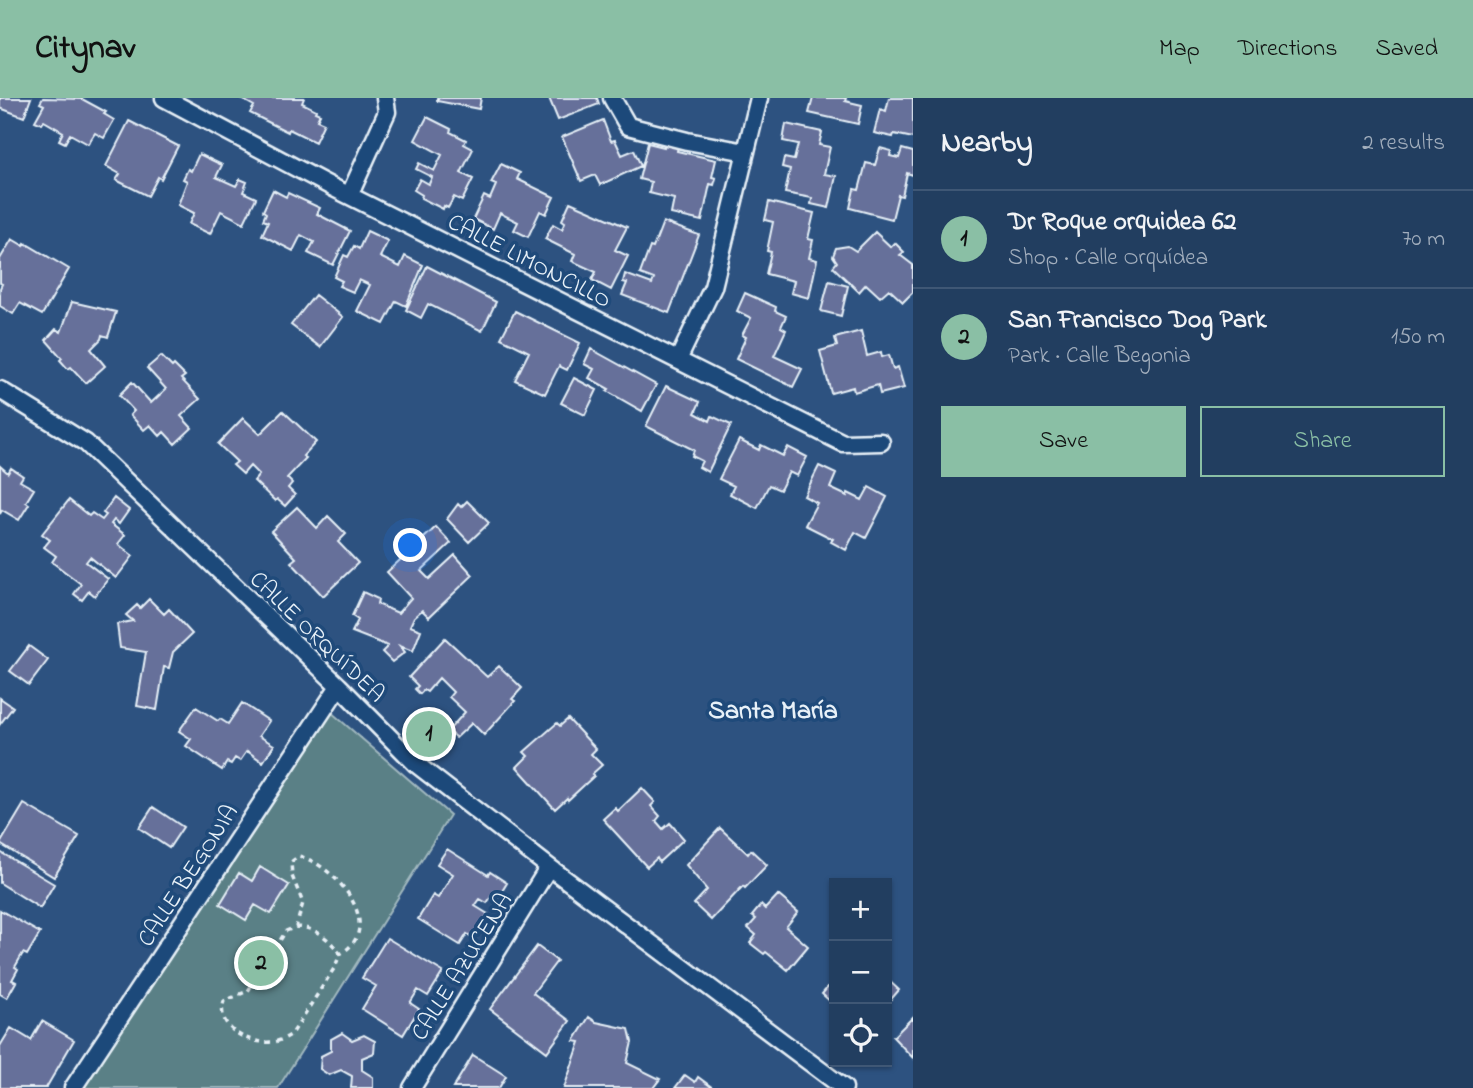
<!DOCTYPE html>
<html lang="en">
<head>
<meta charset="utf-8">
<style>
	body { margin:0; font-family:"Indie Flower",sans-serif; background:#2a4566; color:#f1f3f6 }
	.controls { position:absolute; right:21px; bottom:21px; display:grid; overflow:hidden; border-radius:0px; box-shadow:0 2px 5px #0004 }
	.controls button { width:63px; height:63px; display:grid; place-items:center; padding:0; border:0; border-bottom:2px solid #3f5775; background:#223e60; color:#f1f3f6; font:35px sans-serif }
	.you { position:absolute; left:411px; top:448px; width:24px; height:24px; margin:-18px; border:5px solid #fff; border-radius:50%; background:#1a73e8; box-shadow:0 0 0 10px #1a73e833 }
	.badge { display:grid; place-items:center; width:46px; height:46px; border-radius:50%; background:#8abfa5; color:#111; font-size:23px; font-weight:700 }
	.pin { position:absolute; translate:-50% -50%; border:4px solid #fff; box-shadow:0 2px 7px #0006 }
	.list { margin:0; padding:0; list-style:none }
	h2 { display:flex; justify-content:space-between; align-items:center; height:91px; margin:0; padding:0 28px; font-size:30px }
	h2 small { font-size:23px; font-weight:400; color:#a2aebd }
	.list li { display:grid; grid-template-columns:46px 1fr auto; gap:21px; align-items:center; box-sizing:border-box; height:98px; padding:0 28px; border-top:2px solid #3f5775 }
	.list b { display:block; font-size:26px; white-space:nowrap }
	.list p { margin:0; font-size:23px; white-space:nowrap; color:#a2aebd }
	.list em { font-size:23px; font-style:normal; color:#a2aebd }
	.actions { display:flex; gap:14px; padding:21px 28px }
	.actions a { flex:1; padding:16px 0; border:2px solid #8abfa5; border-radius:0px; text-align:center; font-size:24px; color:#8abfa5 }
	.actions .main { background:#8abfa5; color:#111 }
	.icon { flex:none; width:38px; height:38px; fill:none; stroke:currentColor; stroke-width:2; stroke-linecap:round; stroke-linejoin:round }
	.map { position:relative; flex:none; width:913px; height:990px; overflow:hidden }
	header { display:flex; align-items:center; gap:42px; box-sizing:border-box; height:98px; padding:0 35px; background:#8abfa5; color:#111 }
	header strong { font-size:33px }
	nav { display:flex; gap:38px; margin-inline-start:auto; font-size:24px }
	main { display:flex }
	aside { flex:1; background:#223e60 }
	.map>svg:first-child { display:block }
	.green { fill:#5a8086; stroke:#a1b8bf; stroke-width:2 }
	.building { fill:#66709a; stroke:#e8f1f8; stroke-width:2 }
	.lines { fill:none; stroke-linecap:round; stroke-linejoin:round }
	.minor-casing { stroke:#e8f1f8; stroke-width:21 }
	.path { stroke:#e8f1f8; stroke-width:3.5; stroke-dasharray:5 5; stroke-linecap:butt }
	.minor { stroke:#1f4a7a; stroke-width:16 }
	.labels { text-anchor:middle; stroke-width:7; stroke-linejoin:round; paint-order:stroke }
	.street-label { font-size:24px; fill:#e8f1f8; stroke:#1f4a7a }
	.neighbourhood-label { font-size:26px; font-weight:bold; fill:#e8f1f8; stroke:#1f4a7a }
</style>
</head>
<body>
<header>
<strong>Citynav</strong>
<nav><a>Map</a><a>Directions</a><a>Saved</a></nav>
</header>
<main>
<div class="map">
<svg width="913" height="990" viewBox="0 0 913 990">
	<rect width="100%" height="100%" fill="#2d5280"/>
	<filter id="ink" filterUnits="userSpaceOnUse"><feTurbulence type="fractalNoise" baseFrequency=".0143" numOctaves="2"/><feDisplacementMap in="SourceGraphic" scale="14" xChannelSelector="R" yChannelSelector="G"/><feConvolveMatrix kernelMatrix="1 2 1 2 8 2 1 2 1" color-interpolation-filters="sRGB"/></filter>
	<g filter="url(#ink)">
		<path class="green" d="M331,614L450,717L278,990H83Z"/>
		<path class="building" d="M0,0H31L24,19L0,10Z
			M43,0L82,1L106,14L104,16L114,22L104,40L95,35L88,46L70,36L65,45L59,42L63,34L44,23L42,26L35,23L44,7L40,5Z
			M240,0H304L302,5L316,12L315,14L320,16L317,22L324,25L315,44L289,31L288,34L250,15L254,8Z
			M437,0H481L479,11L437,3Z
			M549,0H597L599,6L558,22Z
			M813,0H846L845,3L862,7L858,26L809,15Z
			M889,0H913V40L894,36L893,39L874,35L880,11L886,13Z
			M427,19L451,31L450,34L466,42L464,46L473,51L461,75L473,81L462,103L454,99L448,110L444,108L443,111L421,100L422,97L414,92L420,81L429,86L432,79L416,71L419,65L434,73L442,57L415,42Z
			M603,22L611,43L615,42L622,57L634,52L641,68L600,87L595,77L581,83L562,39Z
			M129,23L178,48L161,81L158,79L148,98L116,82L120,76L106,68Z
			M786,26L822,34L819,47L830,49L824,76L836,78L829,110L811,106L812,100L785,95L790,71L782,69L784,60L794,62L798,46L783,43Z
			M648,45L664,49L665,45L678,48L677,53L716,62L712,79L716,80L714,87L710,86L702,123L671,116L674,101L649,95L651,84L639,81Z
			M880,50L891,53L890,58L899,60L902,51L913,54V77L907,75L902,98L898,97L892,121L850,110L854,91L859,92L866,65L875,67Z
			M199,56L222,67L216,79L236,88L240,81L247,84L243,94L256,100L244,125L221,113L210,136L189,126L194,115L178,107L187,83L183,81L188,71L191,73Z
			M501,66L520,75L517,81L554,99L546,116L540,113L528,139L514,132L518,124L500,115L493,131L473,121L484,98L490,101L496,87L491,85Z
			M273,92L286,99L288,95L320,110L317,116L350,133L333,167L308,155L314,144L301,137L293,153L262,137L268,124L263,122L266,115L263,113Z
			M570,104L627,129L615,152L628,158L611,192L592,182L596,174L572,163L575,156L545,141L553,126L562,131L565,124L562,122Z
			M769,104L814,115L808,141L813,142L809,160L817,162L809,200L791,195L794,183L766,176L771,154L767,153L773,124L765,122Z
			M663,124L699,137L669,215L622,197L627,185L623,184L625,176L652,186L654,181L640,176L650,149L653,150Z
			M367,133L388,143L380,159L400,169L405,158L423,167L406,208L396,203L384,226L357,213L370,187L359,182L353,194L339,188L342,183L334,179L344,157L348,159L354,148L359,151Z
			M875,134L891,149L895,145L904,154L900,157L913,167V194L903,204L889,191L880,199L866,186L859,194L833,169L837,164L833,158L836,150L848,148L856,153Z
			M12,141L24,148L25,145L69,171L42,217L20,205L13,216L0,208V190L2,186L0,185V161Z
			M427,168L496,204L482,233L428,206L421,220L406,212Z
			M829,183L848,188L841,218L821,213Z
			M745,195L776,209L775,213L786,218L781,229L786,232L774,258L802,271L793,289L736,261L746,239L742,237L751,220L737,213Z
			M315,197L343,219L320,249L291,227Z
			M72,204L116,214L108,239L102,237L101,241L91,251L105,268L86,285L71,269L68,271L60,262L62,260L46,242L56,231L61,234Z
			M515,213L580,245L567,272L559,268L545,296L515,282L529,254L501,240Z
			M861,233L867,258L881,254L882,259L889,257L893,271L898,269L904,290L880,296L878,287L854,294L853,289L831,295L820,253L837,248L835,240Z
			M591,251L656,287L642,313L607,293L609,291L589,280L594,271L584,266Z
			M161,258L172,269L174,267L185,278L181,281L200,301L181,318L192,330L175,346L164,334L160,338L150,327L144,332L130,317L134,313L119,297L132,284L151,305L166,291L147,270Z
			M574,280L597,292L585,317L561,305Z
			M666,288L700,304L695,315L710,323L712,318L731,327L708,374L699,369L702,363L692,358L694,352L646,328Z
			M283,313L316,344L303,358L306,360L287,380L292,385L288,390L295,397L285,408L277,401L275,403L254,383L259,377L250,368L243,376L233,367L237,364L218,346L243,320L260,336Z
			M739,342L759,352L761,347L783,358L788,349L807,359L797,378L789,374L780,392L769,387L757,410L730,396L734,388L719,381Z
			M0,368L8,375L11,370L23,378L20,383L34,391L26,404L29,406L19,422L2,412L0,416Z
			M819,368L836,376L830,390L847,398L848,395L862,402L869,389L887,399L866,440L855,434L846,452L831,444L833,441L805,427L817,405L804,398Z
			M114,400L129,412L119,426L114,422L111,426L125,437L118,446L133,458L116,480L90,459L86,464L108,481L95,498L89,493L82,502L74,496L81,486L52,464L56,458L44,449L50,442L42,436L69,402L89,418L92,415L102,422L106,417L103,415Z
			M467,403L489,425L469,444L447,421L458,406L461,409Z
			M297,409L317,430L328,418L346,436L338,444L358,465L323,498L291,464L296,460L271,433Z
			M436,429L451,445L421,473L429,481L455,457L473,477L429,519L422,512L414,519L410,528L421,532L413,553L400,548L405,554L392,564L382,554L388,548L352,534L358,522L352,518L363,494L378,501L377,506L398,515L411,500L387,474Z
			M149,501L164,516L169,511L192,536L173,554L169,570L164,569L157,612L137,608L146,554L120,550L117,526L133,523L126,517L137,507L140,510Z
			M445,540L487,579L499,568L522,590L512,601L515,603L484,637L472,625L456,640L448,633L465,614L449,599L453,594L439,580L427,594L424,592L420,596L415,591L418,588L409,579Z
			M29,548L48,562L29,587L10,573Z
			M0,600L13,609L0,626Z
			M242,605L269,623L259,638L274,647L263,664L247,653L240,663L235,660L231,666L227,664L222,672L186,648L191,641L179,633L196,609L218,623L220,621L228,626Z
			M568,621L596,651L591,656L602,667L592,676L594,678L568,702L567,700L555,711L517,669L528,658L524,654L557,625L560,628Z
			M642,690L655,704L651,708L660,718L656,723L663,731L670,725L684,741L659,764L657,760L647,769L603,721L615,710L618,713Z
			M24,706L79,738L54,779L0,746Z
			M153,709L183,729L169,750L139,730Z
			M720,730L748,756L751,752L767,767L745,790L743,788L711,822L694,806L707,792L686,767Z
			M447,751L488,777L490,774L507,785L499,798L494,794L487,805L480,801L475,808L488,816L473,840L467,836L460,847L418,821L433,797L438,800L453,776L437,766Z
			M0,754L54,786L40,810L0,785Z
			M260,769L289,787L271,816L255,807L246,822L220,806L239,775L252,783Z
			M778,797L798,814L786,829L808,848L788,872L766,854L764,856L750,845L756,837L748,830L756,821L752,818L761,807L765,811Z
			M0,812L40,835L27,857L23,855L15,869L18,871L12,882L16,884L7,900L0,896Z
			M387,840L443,874L428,898L418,892L410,905L419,911L403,937L362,911L376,888L362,880Z
			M537,848L557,863L533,895L570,923L547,954L490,911Z
			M887,881L899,892L887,906Z
			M834,882V907L822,896Z
			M589,919L596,924L629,931L632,944L627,965L660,981L653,990H564L580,944L574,943Z
			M913,919V960L893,939Z
			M42,923L74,942L46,990H0V948L11,930L31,942Z
			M342,935L352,942L364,937L375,943L374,955L362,960V972L373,979V990H351L352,978L341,972L329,977L320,971L321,958L331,953V941Z
			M473,957L506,978L499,990H453Z
			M685,977L695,984L698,979L713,990H675Z"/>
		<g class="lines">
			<g class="minor-casing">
				<path id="minor" d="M164,0L332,89L843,345L881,344
					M612,0L628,28L687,43L746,54
					M350,96L387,14L385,0
					M678,262L713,189L759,0
					M0,292L86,345L339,588L416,666L549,769L844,990
					M73,990L339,588
					M412,990L549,769"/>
			</g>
			<path class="path" d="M296,829C315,829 330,841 340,856L335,869L292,936C285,940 279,944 271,944C248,946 215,930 224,903L248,893L286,833L296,829L303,805L292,778L291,764L299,758C335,767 388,829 340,856"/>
			<use href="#minor" class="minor"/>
		</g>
	</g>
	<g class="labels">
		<g class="street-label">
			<text transform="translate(530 162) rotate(27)" y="8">CALLE LIMONCILLO</text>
			<text transform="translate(318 538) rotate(44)" y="8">CALLE ORQUÍDEA</text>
			<text transform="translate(187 777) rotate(-57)" y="8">CALLE BEGONIA</text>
			<text transform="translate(461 868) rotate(-58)" y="8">CALLE AZUCENA</text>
		</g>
		<g class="neighbourhood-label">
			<text x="773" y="620">Santa María</text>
		</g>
	</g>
</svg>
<div class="controls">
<button>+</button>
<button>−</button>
<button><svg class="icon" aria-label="locate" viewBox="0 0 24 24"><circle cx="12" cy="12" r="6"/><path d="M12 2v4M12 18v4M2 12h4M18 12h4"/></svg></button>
</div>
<div class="you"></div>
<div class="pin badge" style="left:429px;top:636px">1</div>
<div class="pin badge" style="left:261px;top:865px">2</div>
</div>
<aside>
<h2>Nearby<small>2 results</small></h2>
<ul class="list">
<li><span class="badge">1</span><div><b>Dr Roque orquidea 62</b><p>Shop · Calle Orquídea</p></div><em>70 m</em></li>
<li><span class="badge">2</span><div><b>San Francisco Dog Park</b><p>Park · Calle Begonia</p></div><em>150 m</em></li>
</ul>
<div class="actions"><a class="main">Save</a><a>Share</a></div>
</aside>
</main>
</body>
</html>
